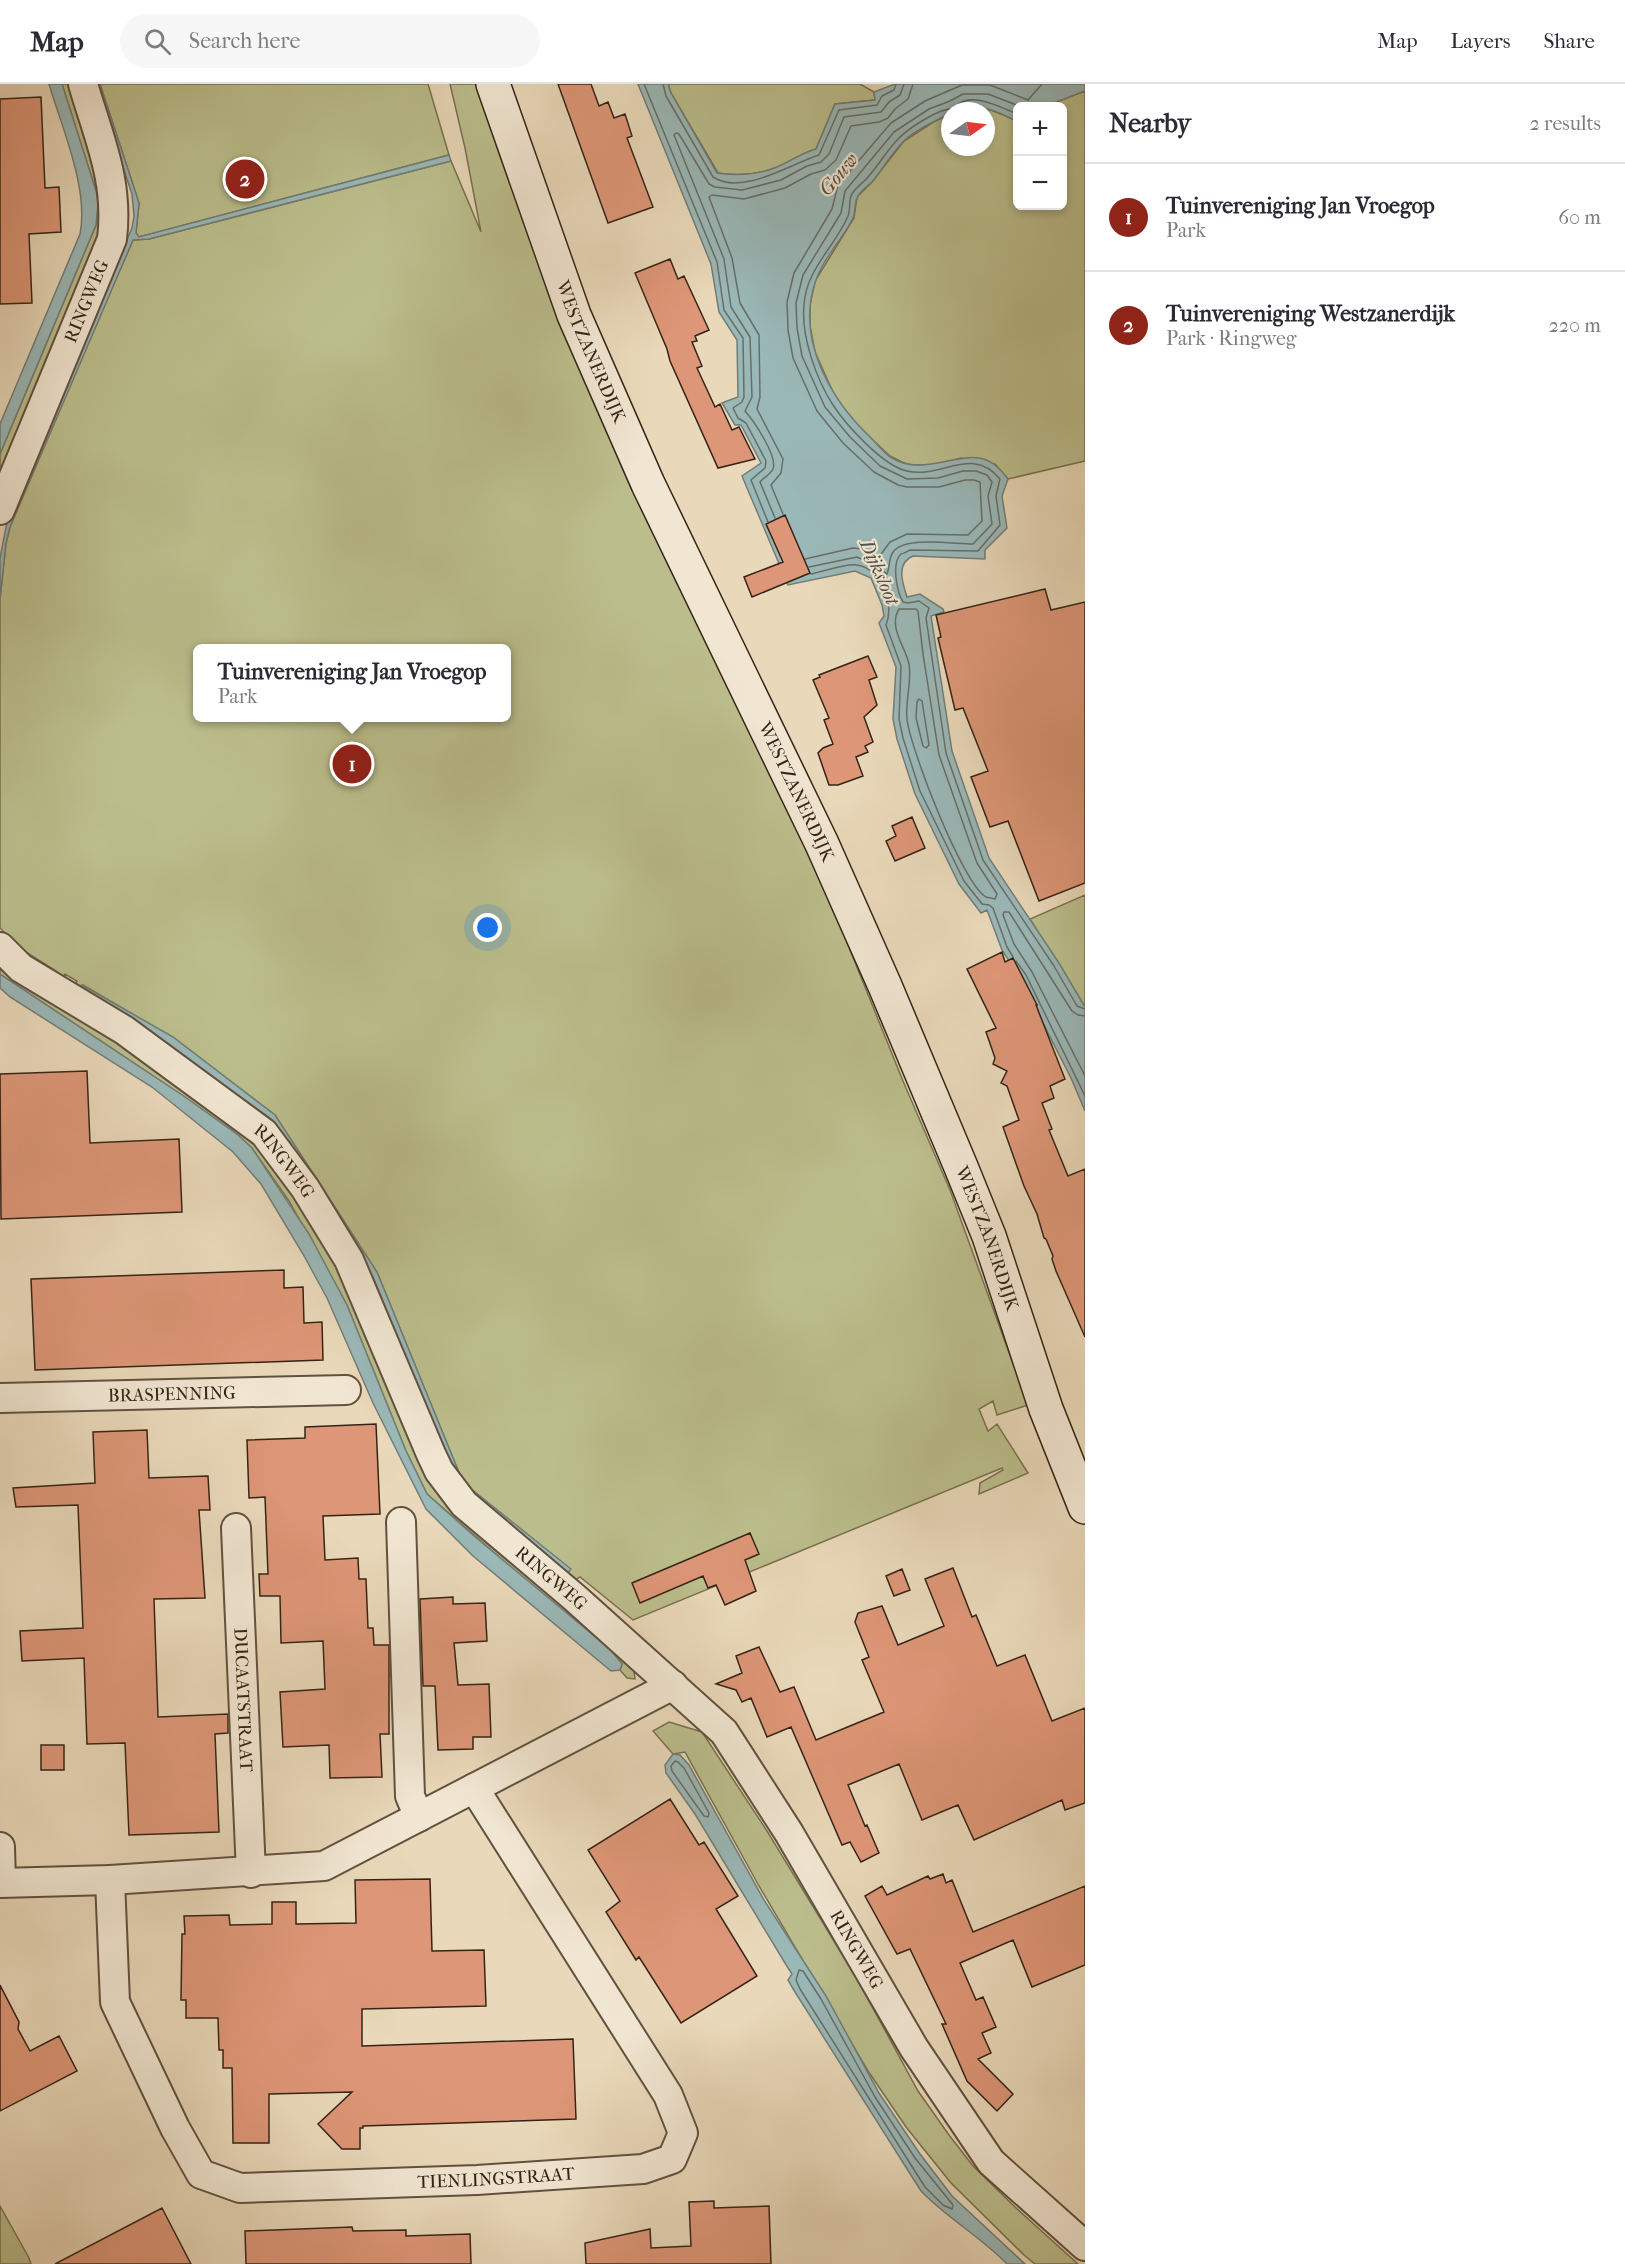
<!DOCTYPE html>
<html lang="en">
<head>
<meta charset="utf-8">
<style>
	body { margin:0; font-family:"IM FELL French Canon",serif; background:#f7f7f7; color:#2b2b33 }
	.controls { position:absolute; right:18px; top:18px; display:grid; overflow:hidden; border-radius:9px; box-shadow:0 3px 9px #0003 }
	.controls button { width:54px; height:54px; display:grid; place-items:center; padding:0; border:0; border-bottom:2px solid #e1e1e2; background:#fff; color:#2b2b33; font:30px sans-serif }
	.compass { position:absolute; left:941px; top:18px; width:54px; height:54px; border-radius:50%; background:#fff; box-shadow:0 3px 9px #0003; rotate:76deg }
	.you { position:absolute; left:488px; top:844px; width:21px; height:21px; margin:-15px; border:4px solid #fff; border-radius:50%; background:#1a73e8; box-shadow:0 0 0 9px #1a73e833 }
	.badge { display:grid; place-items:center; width:39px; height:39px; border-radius:50%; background:#8f2418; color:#fff; font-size:20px; font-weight:700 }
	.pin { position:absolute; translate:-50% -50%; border:3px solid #fff; box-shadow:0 2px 6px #0006 }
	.popup { position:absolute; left:193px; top:560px; width:318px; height:78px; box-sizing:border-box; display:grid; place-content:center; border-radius:9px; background:#fff; filter:drop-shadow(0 2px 4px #0005); font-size:20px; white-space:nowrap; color:#7c7c81 }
	.popup b { font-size:22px; color:#2b2b33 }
	.popup::after { content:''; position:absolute; left:50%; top:100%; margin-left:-12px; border:12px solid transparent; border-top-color:#fff }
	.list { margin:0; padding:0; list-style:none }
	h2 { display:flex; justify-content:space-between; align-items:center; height:78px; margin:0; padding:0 24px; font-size:26px }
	h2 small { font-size:20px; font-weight:400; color:#7c7c81 }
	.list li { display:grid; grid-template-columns:39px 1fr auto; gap:18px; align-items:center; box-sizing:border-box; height:108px; padding:0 24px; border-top:2px solid #e1e1e2 }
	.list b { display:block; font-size:22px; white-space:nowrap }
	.list p { margin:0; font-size:20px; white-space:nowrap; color:#7c7c81 }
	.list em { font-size:20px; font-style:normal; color:#7c7c81 }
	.icon { flex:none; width:33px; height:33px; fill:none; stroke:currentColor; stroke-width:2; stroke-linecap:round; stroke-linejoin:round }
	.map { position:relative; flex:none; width:1085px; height:2180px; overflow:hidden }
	header { display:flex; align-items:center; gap:36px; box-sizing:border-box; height:84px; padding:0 30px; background:#fff; border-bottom:2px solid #e1e1e2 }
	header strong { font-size:28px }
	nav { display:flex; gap:33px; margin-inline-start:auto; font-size:21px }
	.search { width:420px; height:54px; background:#f7f7f7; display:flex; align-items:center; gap:15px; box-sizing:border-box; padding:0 21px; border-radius:33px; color:#7c7c81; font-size:22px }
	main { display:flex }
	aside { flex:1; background:#fff }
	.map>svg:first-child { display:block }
	.green { fill:#bbbe8c; stroke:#787151; stroke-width:1.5; fill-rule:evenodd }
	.water { fill:#9ab8b8; stroke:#727d77; stroke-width:1.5 }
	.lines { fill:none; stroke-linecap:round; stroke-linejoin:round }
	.shore { stroke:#686e67; stroke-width:1.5 }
	.building { fill:#dd9677; stroke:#352416; stroke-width:1.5 }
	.street-casing { stroke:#62513f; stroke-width:32 }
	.secondary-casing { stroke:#352416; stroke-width:36 }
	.street { stroke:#f1e6d2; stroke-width:28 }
	.secondary { stroke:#f1e6d2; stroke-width:33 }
	.labels { text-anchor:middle; stroke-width:4.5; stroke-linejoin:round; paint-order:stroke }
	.street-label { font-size:18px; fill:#352416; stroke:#f1e6d2 }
	.water-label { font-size:20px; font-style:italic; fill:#535047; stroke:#f1e6d2 }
</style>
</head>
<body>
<header>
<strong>Map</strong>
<div class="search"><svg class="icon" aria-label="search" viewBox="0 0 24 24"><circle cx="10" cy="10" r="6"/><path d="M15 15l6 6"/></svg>Search here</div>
<nav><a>Map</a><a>Layers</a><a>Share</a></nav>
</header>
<main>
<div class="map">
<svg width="1085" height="2180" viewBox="0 0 1085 2180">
	<rect width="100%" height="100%" fill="#e9d8b9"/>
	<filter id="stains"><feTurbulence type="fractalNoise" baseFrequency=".00333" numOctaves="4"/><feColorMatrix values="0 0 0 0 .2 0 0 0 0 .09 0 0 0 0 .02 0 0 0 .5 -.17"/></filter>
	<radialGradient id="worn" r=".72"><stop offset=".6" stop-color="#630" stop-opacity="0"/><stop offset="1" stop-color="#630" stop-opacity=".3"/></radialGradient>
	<path class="green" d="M62,0H78L111,124L0,408V370L96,141L98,119L97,110Z
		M100,0H428L449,71L139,153L136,149L139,119Z
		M450,0H481L516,88L569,258L611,354L806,757L903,997L950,1106L1028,1321L997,1331L993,1317L979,1325L988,1347L997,1340L1028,1389L979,1410L980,1399L1003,1386L1002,1384L633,1536L580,1493L571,1499L562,1495L467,1414L444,1381L370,1204L346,1159L286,1066L267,1045L246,1025L133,946L71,906L77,897L65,890L59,898L12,867L0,856V851L23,872L52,890H57L56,887L21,865L0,844V515L6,459L10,443L42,364L133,156L149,155L451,77L481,148L465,64ZM198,564H506V634H198ZM83,901L173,954L275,1031L377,1188L460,1391L471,1405L570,1485L567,1490L468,1408L448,1378L373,1193L281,1048L271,1035L154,951L80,907L78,904Z
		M668,0H860L874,8L875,16L835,20L816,65C802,69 791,77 778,83C758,91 738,92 718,89L671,9Z
		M1085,7V377L1008,395L995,380L961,374L936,381H908L890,372L860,344L837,317L815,268L810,242V221L815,197L854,134L857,113L871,99L904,57L935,37L950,30V63H986V27H956C978,17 997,28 1017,37V122H1062V22H1046Z
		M1085,811V923L1030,835Z
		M0,874L253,1049L333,1163L432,1386L633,1580L635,1595L627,1594L620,1586L622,1580L427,1410L406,1367L347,1221L289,1117L252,1064L238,1051L185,1013L0,890Z
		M669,1638L702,1648L767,1747L856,1893L918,2007L949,2051L973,2082L1015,2123L1078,2180H1035L1024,2171L951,2099L906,2043L868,1987L759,1802L685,1668L673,1670L653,1647Z
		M0,2122L29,2174L31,2180H0Z"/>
	<path class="water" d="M49,0H62L97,110L98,119L96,141L0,370V340L80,150C89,105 62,44 49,0Z
		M95,0H100L139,119L136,149L139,153L449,71L451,77L149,155L133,156L10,443L6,459L0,515V474L8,433L132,144L134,132L132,110Z
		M638,0H668L671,9L717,89C738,92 758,91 777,83C791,77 802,69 816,65L835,20L875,16L874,8L895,0H1085V7L1046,22H1017V37C1001,30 987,22 969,23C962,23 957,27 950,27V30C935,37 915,46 903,58C891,70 883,85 872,98C868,102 859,108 857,114C854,121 856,129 852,136C841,157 822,176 815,199C796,256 831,316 871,354C877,360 883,368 890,373C928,397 967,358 995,381C1000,385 1004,390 1008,395L1002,412L1007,444L985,466V475L913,472C896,479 902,498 907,513L920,510L943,525L944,528L931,532L952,667L989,774L1059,879L1085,923V1027L1071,994L1020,894L1002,866L987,826L981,829L959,800L915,710L897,655L893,635L896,583L879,539L884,532L882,521L871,494L855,487L788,501L742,392L761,379L741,341H735L722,319L738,313L737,256L719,228L711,180Z
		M0,890L185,1013L238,1051L252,1064L309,1150L347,1221L406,1367L427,1410L474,1452L610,1565L622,1580L620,1586L611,1587L473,1472L426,1425L373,1319L327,1214L303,1170L261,1100L233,1068L152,1003L10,913L0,904Z
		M82,901L173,953L275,1031L377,1188L460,1391L471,1405L571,1485L566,1491L468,1408L448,1378L373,1193L281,1048L271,1035L154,951L78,904Z
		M673,1670L680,1671L689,1681L764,1816L826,1912L879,2009L920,2070L952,2112L1025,2180H1007C981,2153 947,2134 921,2107L795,1908L788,1896L792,1890L788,1884L695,1730L666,1689L665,1681Z"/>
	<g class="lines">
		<path class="shore" d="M644,0L717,178L724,226L743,254L744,313L742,318L733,324L738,334L746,339L766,377L765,384L751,396L768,438
			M663,0L666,12L713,93C743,112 790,80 819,71L839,26L877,21L882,12L894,6L896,0
			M1017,30C1000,23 968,5 954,25C941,23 909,44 899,54C887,66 879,81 868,93C863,99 855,104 852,110C848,116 851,125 848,132C835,163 806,185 804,221C801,252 816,295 833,321C846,341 883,382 907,387C942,395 972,361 1000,395L996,412L1000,441L978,467L910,466C909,467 902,470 901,470C891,479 897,508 903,518L908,519L919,517L929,524L926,534L946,669L983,776L1054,882L1077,922L1085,925
			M783,430L771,401L781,389L783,375L757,325L760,313L759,251L740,219L732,174L709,113L712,111L744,115L785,104L811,90L825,86L836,76L851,42L879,38L888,34L895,25L908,15L913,0
			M775,434L760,398C763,394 770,391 773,385C778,372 753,336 745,327L752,313L750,253L731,223L724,175L674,51L676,49L679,50L709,100L715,103L742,106L781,96L807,82L821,78L829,70L844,33L881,28L889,18L900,11L904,0
			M805,475L853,464L862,465L879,473L890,458L907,450L968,451L982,437L980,398L974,396H965L939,403H907L898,401L874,388L843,359L817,327L793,274L788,246L787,218L794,189L832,125L838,101L891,39L925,17L962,1H990L1028,16L1042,0
			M809,483L857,473L877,482L887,490C890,484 888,476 893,468C905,452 953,460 973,460L992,440L988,412L992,398L987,391L976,387H963L938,394L907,395L880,382L850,353L825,323L802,272L797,244L796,219L803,191L841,129L845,107L894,48L929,25L950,17L963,10H988L1019,22
			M811,490C822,488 847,479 857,481C882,485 895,520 886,541L901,582L899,635L903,654L920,707L964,797L982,820L989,821L993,824L1007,863L1013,873
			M899,525H916L918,527L923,570L939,671L977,779L997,810L995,815C992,814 989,814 986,813C963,801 910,664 907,635C905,617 912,598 909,580C905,562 888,543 899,525Z
			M919,615L922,617L929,661L926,664L923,662L916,634L917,618Z
			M1016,877L1026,891L1085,1012
			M1085,932L1078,931L1072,927L1009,828H1004L1003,831L1014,860L1032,888L1085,992
			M675,1677L678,1678L684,1684L709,1729L708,1733L704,1732L672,1687L671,1682Z
			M799,1886L803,1887L821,1915L875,2013L915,2074L953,2121L952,2125L943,2121L925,2103L800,1905L796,1896Z"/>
	</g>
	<path class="building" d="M558,0H591L599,22L608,18L614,34L625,30L632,52L627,54L653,123L608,139Z
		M41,13L45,104L59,103L61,148L29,150L32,219L0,220V15Z
		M670,175L678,195L684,192L709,246L695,252L697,257L692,258L702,282L697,284L715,323L720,320L732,346L739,343L755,375L718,384L670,277L667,265L635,189Z
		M785,431L810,489L752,513L744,493L783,478L766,440Z
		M1045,505L1051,526L1085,518V799L1039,817L1008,737L990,743L971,693L988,687L963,624L955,626L938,554L941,553L936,531Z
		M868,572L877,593L869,596L877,621L864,633L873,658L865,662L868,668L856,673L863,692L838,701H829L818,669L823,664L833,660L824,636L829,634L813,596L820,593L819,591Z
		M912,733L925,764L895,777L886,757L896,752L892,742Z
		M1002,868L1005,878L1013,874L1037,921H1036L1065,995L1050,1002L1054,1014L1042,1019L1052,1045L1049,1046L1068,1092L1085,1085V1253L1056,1187L1052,1175L1053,1172L1046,1155L1044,1154L1037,1130L1024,1102L1003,1043L1019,1036L1007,1002L1001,999L1007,987L993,980L995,974L986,948L996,944L967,885Z
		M87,987L90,1059L179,1055L182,1128L1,1135L0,990Z
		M284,1186V1204L303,1203L304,1239L322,1238L323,1276L35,1286L31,1195Z
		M376,1340L380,1430L323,1432L325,1476L358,1474L359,1495H366L368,1544H373L374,1561H389V1650H380L382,1693L330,1694L329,1661L283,1663L280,1608L325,1605L323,1557L281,1559L280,1512H260L259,1490H268L265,1413L249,1414L247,1356L305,1354V1343Z
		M147,1346L149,1394L208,1392L210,1426H199L205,1514L154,1515L158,1633L228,1630V1649L215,1650L219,1748L129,1751L125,1659L87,1660L84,1574L22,1577L20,1547L83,1544L78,1421L16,1423L13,1404L95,1399L93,1348Z
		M750,1449L759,1470L745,1476L756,1507L725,1521L716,1501L708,1504L703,1492L640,1519L632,1499Z
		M953,1484L972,1533L976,1531L997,1582L1025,1571L1052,1637L1085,1624V1719L1065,1726L1062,1716L974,1756L958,1721L922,1736L899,1680L848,1701L865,1742L867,1741L879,1769L861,1778L850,1758L842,1761L791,1643L767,1653L751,1614L742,1618L736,1606L716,1600L742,1589L736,1572L759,1563L780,1608L794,1603L816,1656L884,1628L862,1576L869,1573L855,1538L858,1529L882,1522L898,1561L944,1542L925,1495Z
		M902,1485L910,1506L894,1512L886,1492Z
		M453,1513V1520L485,1519L487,1557L454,1559L458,1601L489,1600L491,1653H473V1665L438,1666L435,1602H423L420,1515Z
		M41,1661H64V1686H41Z
		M670,1715L699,1761L704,1758L738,1812L716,1825L757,1892L681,1939L639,1873L636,1876L606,1828L620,1817L588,1766Z
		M943,1790L946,1799L952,1796L973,1848L1085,1802V1881L1032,1903L1013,1856L960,1879L976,1916L983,1913L996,1943L982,1949L991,1969L978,1975L1013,2010L997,2027L967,1997L942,1940H946L910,1865L897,1870L865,1812L882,1802L887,1811L928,1792L930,1795Z
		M430,1795L432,1867L484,1866L486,1922L362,1925V1962L573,1955L576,2035L363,2042V2044H360V2065H342L318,2040L352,2008L269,2010V2059H233L232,1984H223V1966H219L218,1934H186V1916H181L182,1850H185L184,1832L229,1831L230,1841L272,1840V1818H296V1840L356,1839L355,1796Z
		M0,1901L19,1938L18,1945L30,1967L59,1952L77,1987L0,2027Z
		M714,2117V2124L769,2122L771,2180H586L585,2159L650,2145L651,2164L691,2162L689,2118Z
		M162,2124L191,2180H55L143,2134Z
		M352,2143L353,2147L406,2146V2152L470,2150L471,2180H246L245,2147Z"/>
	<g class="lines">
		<g class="street-casing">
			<g id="street">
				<path id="s1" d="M0,426L112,155C119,97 99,55 83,0"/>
				<path id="s2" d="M0,863L21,884L124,946L264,1049L305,1104L349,1176L431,1370L439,1387L464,1420L575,1514L724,1648L789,1749L914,1964L991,2078L1085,2162"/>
				<path id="s3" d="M0,1314L346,1306"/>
				<path d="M401,1438L410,1712L419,1733"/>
				<path id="s4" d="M236,1444L251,1789"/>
				<path d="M0,1763L1,1798"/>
				<path id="s5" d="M110,1796L115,1918L175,2044L201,2090L240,2104L477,2096L643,2085L672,2075L683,2049L668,2011L474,1704"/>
				<path d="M0,1799L110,1796L324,1782L673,1601"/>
			</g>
		</g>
		<g class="secondary-casing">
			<g id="secondary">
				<path id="s6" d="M493,0L574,231L648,400L822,760L885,902L961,1083L989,1152L1046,1325L1085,1423"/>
			</g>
		</g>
		<use href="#street" class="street"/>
		<use href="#secondary" class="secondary"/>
	</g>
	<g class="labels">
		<g class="street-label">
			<text dy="6" stroke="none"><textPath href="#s1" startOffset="226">RINGWEG</textPath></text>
			<text dy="6" stroke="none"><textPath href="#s6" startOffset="285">WESTZANERDIJK</textPath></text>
			<text dy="6" stroke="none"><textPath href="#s6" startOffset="771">WESTZANERDIJK</textPath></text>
			<text dy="6" stroke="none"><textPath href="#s2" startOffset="358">RINGWEG</textPath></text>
			<text dy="6" stroke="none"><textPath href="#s6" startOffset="1257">WESTZANERDIJK</textPath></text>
			<text dy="6" stroke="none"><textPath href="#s3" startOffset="172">BRASPENNING</textPath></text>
			<text dy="6" stroke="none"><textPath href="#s2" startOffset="862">RINGWEG</textPath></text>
			<text dy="6" stroke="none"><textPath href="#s4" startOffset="172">DUCAATSTRAAT</textPath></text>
			<text dy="6" stroke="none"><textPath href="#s2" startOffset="1348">RINGWEG</textPath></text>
			<text dy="6" stroke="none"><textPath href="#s5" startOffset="612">TIENLINGSTRAAT</textPath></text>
		</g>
		<g class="water-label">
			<text transform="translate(838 90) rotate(-50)" y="7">Gouw</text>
			<text transform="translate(880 488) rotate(66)" y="7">Dijksloot</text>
		</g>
	</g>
	<rect width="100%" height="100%" filter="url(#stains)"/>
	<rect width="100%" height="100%" fill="url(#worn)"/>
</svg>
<div class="controls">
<button>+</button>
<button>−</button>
</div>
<svg class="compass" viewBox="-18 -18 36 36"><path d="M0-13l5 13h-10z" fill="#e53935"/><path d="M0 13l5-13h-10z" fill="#7c7c81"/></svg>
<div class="you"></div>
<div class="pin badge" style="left:352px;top:680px">1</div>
<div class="popup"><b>Tuinvereniging Jan Vroegop</b>Park</div>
<div class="pin badge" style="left:245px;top:95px">2</div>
</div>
<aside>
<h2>Nearby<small>2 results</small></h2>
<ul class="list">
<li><span class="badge">1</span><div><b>Tuinvereniging Jan Vroegop</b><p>Park</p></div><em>60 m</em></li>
<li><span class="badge">2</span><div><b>Tuinvereniging Westzanerdijk</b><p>Park · Ringweg</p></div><em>220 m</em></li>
</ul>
</aside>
</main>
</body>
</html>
